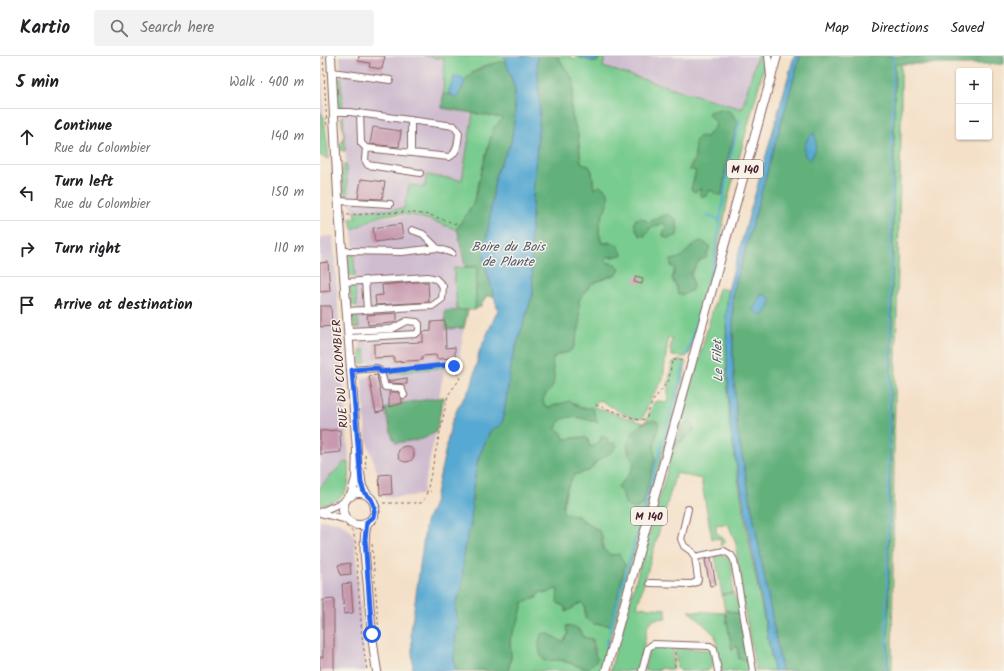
<!DOCTYPE html>
<html lang="en">
<head>
<meta charset="utf-8">
<style>
	body { margin:0; font-family:Kalam,sans-serif; background:#f2f2f2; color:#202124 }
	.controls { position:absolute; right:12px; top:12px; display:grid; overflow:hidden; border-radius:4px; box-shadow:0 1px 3px #0004 }
	.controls button { width:36px; height:36px; display:grid; place-items:center; padding:0; border:0; border-bottom:1px solid #e0e0e0; background:#fff; color:#202124; font:20px sans-serif }
	.stop { position:absolute; width:12px; height:12px; margin:-9px; border:3px solid #2563eb; border-radius:50%; background:#fff }
	.stop.end { background:#2563eb; border-color:#fff; box-shadow:0 1px 4px #0008 }
	.list { margin:0; padding:0; list-style:none }
	h2 { display:flex; justify-content:space-between; align-items:center; height:52px; margin:0; padding:0 16px; font-size:17px }
	h2 small { font-size:13px; font-weight:400; color:#757577 }
	.list li { display:grid; grid-template-columns:26px 1fr auto; gap:12px; align-items:center; box-sizing:border-box; height:56px; padding:0 16px; border-top:1px solid #e0e0e0 }
	.list b { display:block; font-size:15px; white-space:nowrap }
	.list p { margin:0; font-size:13px; white-space:nowrap; color:#757577 }
	.list em { font-size:13px; font-style:normal; color:#757577 }
	.icon { flex:none; width:22px; height:22px; fill:none; stroke:currentColor; stroke-width:2; stroke-linecap:round; stroke-linejoin:round }
	.map { position:relative; flex:none; width:684px; height:615px; overflow:hidden }
	header { display:flex; align-items:center; gap:24px; box-sizing:border-box; height:56px; padding:0 20px; background:#fff; border-bottom:1px solid #e0e0e0 }
	header strong { font-size:19px }
	nav { display:flex; gap:22px; margin-inline-start:auto; font-size:14px }
	.search { width:280px; height:36px; background:#f2f2f2; display:flex; align-items:center; gap:10px; box-sizing:border-box; padding:0 14px; border-radius:4px; color:#757577; font-size:15px }
	main { display:flex }
	aside { flex:1; background:#fff }
	.map>svg:first-child { display:block }
	.industrial { fill:#cfbdcf }
	.green { fill:#79cc8f; stroke:#62765d; fill-rule:evenodd }
	.forest { fill:#62b07a; stroke:#566852 }
	.water { fill:#57a9d2; stroke:#50647e }
	.lines { fill:none; stroke-linecap:round; stroke-linejoin:round }
	.stream { stroke:#57a9d2; stroke-width:2 }
	.building { fill:#c798ae }
	.minor-casing { stroke:#866362; stroke-width:8 }
	.major-casing { stroke:#866362; stroke-width:10 }
	.path { stroke:#866362; stroke-width:1; stroke-dasharray:3 3; stroke-linecap:butt }
	.minor { stroke:#fff; stroke-width:6 }
	.major { stroke:#fff; stroke-width:8 }
	.route { stroke:#2563eb; stroke-width:5 }
	.labels { text-anchor:middle; stroke-width:3; stroke-linejoin:round; paint-order:stroke }
	.shield { fill:#f7f3e8; stroke:#7e5f64; stroke-width:1 }
	.shield-label { font-size:11px; font-weight:bold; fill:#4a1f2b }
	.street-label { font-size:12px; fill:#4a1f2b; stroke:#f7f3e8 }
	.water-label { font-size:13px; font-style:italic; fill:#4f566e; stroke:#f7f3e8 }
</style>
</head>
<body>
<header>
<strong>Kartio</strong>
<div class="search"><svg class="icon" aria-label="search" viewBox="0 0 24 24"><circle cx="10" cy="10" r="6"/><path d="M15 15l6 6"/></svg>Search here</div>
<nav><a>Map</a><a>Directions</a><a>Saved</a></nav>
</header>
<main>
<aside>
<h2>5 min<small>Walk · 400 m</small></h2>
<ul class="list">
<li><svg class="icon" aria-label="ahead" viewBox="0 0 24 24"><path d="M12 20V5M6 11l6-6 6 6"/></svg><div><b>Continue</b><p>Rue du Colombier</p></div><em>140 m</em></li>
<li><svg class="icon" aria-label="left" viewBox="0 0 24 24"><path d="M17 20v-9H6M10 6l-5 5 5 5"/></svg><div><b>Turn left</b><p>Rue du Colombier</p></div><em>150 m</em></li>
<li><svg class="icon" aria-label="right" viewBox="0 0 24 24"><path d="M7 20v-9h11M14 6l5 5-5 5"/></svg><div><b>Turn right</b></div><em>110 m</em></li>
<li><svg class="icon" aria-label="arrive" viewBox="0 0 24 24"><path d="M6 21V4h12l-3 4 3 4H6"/></svg><div><b>Arrive at destination</b></div></li>
</ul>
</aside>
<div class="map">
<svg width="684" height="615" viewBox="0 0 684 615">
	<rect width="100%" height="100%" fill="#f7f3e8"/>
	<filter id="ink" filterUnits="userSpaceOnUse"><feTurbulence type="fractalNoise" baseFrequency=".025" numOctaves="2"/><feDisplacementMap in="SourceGraphic" scale="8" xChannelSelector="R" yChannelSelector="G"/><feConvolveMatrix kernelMatrix="1 2 1 2 8 2 1 2 1" color-interpolation-filters="sRGB"/></filter>
	<filter id="wash" filterUnits="userSpaceOnUse"><feTurbulence type="fractalNoise" baseFrequency=".012" numOctaves="4" result="noise"/><feDisplacementMap in="SourceGraphic" scale="16" xChannelSelector="R" yChannelSelector="G"/><feGaussianBlur stdDeviation="0.9" result="paint"/><feColorMatrix in="noise" values="0 0 0 0 0 0 0 0 0 0 0 0 0 0 0 0 0 1.4 0 .05"/><feComposite in="paint" operator="in"/></filter>
	<g filter="url(#wash)">
		<rect width="100%" height="100%" fill="#f4e0c8"/>
		<path class="industrial" d="M0,0H1L4,61L0,56Z
			M20,0H104L124,3L122,52L153,57L142,124L107,119L105,131L89,129L84,153L35,155L28,146Z
			M285,0H437V1L422,53L282,11Z
			M86,160L107,162L138,176L145,211L134,212L137,254L125,255V273L144,272L139,305L66,313L64,306L46,307L45,295L40,294L32,173L59,161Z
			M13,180L29,406L23,407L0,431V181Z
			M125,311L119,341L83,347L88,386L103,383L116,376L102,439L65,442L64,439H60L59,422L46,382L42,322L57,319L58,321L67,318Z
			M0,464L19,466L31,475L34,481L46,615H0Z"/>
		<path class="green" d="M104,0H184L186,5L166,9L152,17L129,40L123,38L124,3Z
			M237,0H249L255,3L256,0H259L260,2L278,6L279,0H285L283,11L422,53L437,0H445L446,4L408,142L396,206L370,297L366,301L352,300L350,293L352,283L348,282L343,324L331,342L323,362C313,366 289,349 280,344L275,347L274,351L324,367L328,361L334,346L339,345L345,347L348,345V330L352,307L360,304L365,306V315L359,340L281,615H188L191,602L190,583L199,563L203,547L216,542L220,536L228,537L235,533L238,534L239,548L246,552V556L262,546L265,551V562L274,568L290,569L305,509L297,500L289,499L283,493V482L278,474L257,460L243,457L242,455L247,432L254,419L269,415L277,405L291,396L294,387L287,388L285,382L281,380L280,385L272,391L262,381L244,383L242,377L236,373L238,367C250,355 263,364 277,366L272,352H261C245,339 241,354 225,350L223,345C223,339 231,333 233,325C236,318 231,309 233,302C240,295 249,300 254,290L260,259L258,250L259,244L271,228L295,219L300,212L295,208L285,206L287,201H295L290,186L282,187C279,180 278,169 280,161C284,151 295,144 284,132L274,133L272,116L270,111L261,106L258,79L252,60L251,50L254,33L250,19ZM411,56L418,66L406,109L402,139L390,134L385,141L380,140L381,133L376,135L373,125L376,116L369,112C376,103 375,92 378,81H386L395,71L397,66L392,62ZM324,163L328,166H357L352,182L344,181L343,178L347,171L344,167L330,172L325,180L319,179L315,170ZM378,186L386,202L380,204L371,217L372,225L369,236L366,237C353,230 351,227 355,213L352,204L361,202ZM327,365L338,366L334,388L335,404L323,448L318,452L313,451L304,444L303,437L297,432C303,428 317,413 314,404C312,401 309,399 308,396C309,380 313,373 327,365ZM247,573L260,574L263,581L273,583C276,594 277,609 266,613L240,604L228,603L231,579L243,586L248,578Z
			M575,7L581,8V75L574,388L572,615H568Z
			M21,21L23,53L18,51L16,24Z
			M0,56L4,61L9,103L0,100Z
			M153,57L183,62L173,73L153,148L136,174C112,164 87,154 60,160C50,163 42,170 32,173L30,162H36L35,155L84,153L89,129L105,131L106,119L142,124Z
			M23,59L25,95H22L20,91L24,79L21,61Z
			M24,108H26L28,143L24,140L22,118Z
			M30,199H34L35,221H31L29,219L28,202Z
			M157,211L155,254H137L134,212Z
			M32,229H35L37,251L31,248L30,232Z
			M399,232L408,234C398,361 431,490 454,615H436L419,524L416,487L408,468L406,467L401,469L396,468V476L406,485L401,491L400,482L392,483L381,423L356,417L317,551L346,553V562L335,563L328,568L319,615H290L354,390L366,382L364,368L358,376Z
			M37,257L39,272H35L32,260Z
			M45,294L46,307L41,308L40,294Z
			M126,307L125,311L67,318L66,313Z
			M29,406C31,431 27,445 0,449V431L23,407Z
			M403,499C417,504 411,526 413,536L402,538L395,500Z
			M413,537L417,545L420,558L405,554L402,539Z
			M369,555L405,557L412,593L417,590L419,603L428,605L429,615H401L395,579Z
			M330,591L353,592V614L340,612V614L324,615Z
			M355,592L391,594L393,610L388,615H360V613L357,612Z"/>
		<path class="forest" d="M217,0H237L253,24L254,28L251,50L252,60L258,79L261,106L270,111L272,116L274,133L280,130L288,136C290,156 272,165 282,187C298,188 294,183 303,199L287,201L285,206L295,208L300,212L298,217L271,228L259,244L260,269L254,290L249,296L239,298L233,302C231,311 236,320 233,329C231,336 223,338 223,345L225,350L229,351L250,345L261,352H272L278,366C264,364 250,355 238,367L236,373L242,377L244,383L265,381L268,383L269,389L272,391L280,385L282,380L288,383V388L294,387L297,389L294,394L277,405L270,414L254,419L247,432L242,451L244,457L257,460L281,477L283,493L291,499L299,498L305,509L291,569L274,568L265,562V551L262,546L246,556V552L237,546L238,534L235,533L228,537L220,536L216,542L203,547L199,563L190,583L191,602L188,615H136L134,603L137,563L135,549L142,532L144,492L151,468L152,439L158,403L170,375L183,364L192,304L213,237L211,187L213,139L220,55Z
			M480,0H684V8H575L568,615H462L417,372L413,303V237Z
			M186,5L195,33V60L191,87L176,117L167,181C160,200 168,220 174,240H166L161,250L155,254L157,211H145L138,176L136,174L153,148L173,73L183,62L122,52L123,38L131,39C145,20 162,8 186,5Z
			M400,53L408,54L418,66L406,109L402,139H398L390,134L385,141L379,138L381,133L374,136L371,133L376,116L373,113L368,115C370,111 373,108 375,103C377,95 370,85 381,80L386,81L395,71L396,66L388,59L389,56Z
			M348,158L356,163L358,173L357,180L348,182L344,181L343,178L346,171L344,167L330,172L325,180L319,179L314,168L316,163L321,162L328,166Z
			M382,185L390,191L386,202L380,204L371,217L373,229L372,234L362,239C354,237 359,233 355,228C354,226 353,225 352,223L355,213L351,210V204C366,204 369,186 382,185Z
			M148,254L144,272L125,273V255Z
			M124,341L116,376L103,383L76,387L72,380L65,353L83,347Z
			M334,364L338,366L339,369L334,388L335,404L323,448L315,453L305,448L303,437L297,432L310,417L314,408L307,391C310,376 318,367 334,364Z
			M369,365L372,367L374,374L366,382L354,390L358,376Z
			M405,554L420,558L428,605L419,603L417,590H414L412,594Z
			M246,570L257,572L263,581L272,583L274,596L278,603L268,613L240,604L224,605C218,595 218,589 221,578L227,577L243,586L248,578Z"/>
		<path class="water" d="M184,0H217L220,55L213,139L211,187L213,237L192,304L183,364L180,370L173,372L170,375L158,403L152,439L151,468L144,492L142,532L135,549L137,563L134,603L136,615H93L91,575L106,466L114,447L131,368L138,351L152,329L159,296L178,254L165,209L163,191L167,181L176,117L191,87L195,60V33Z
			M259,0H279L276,6L260,2Z
			M474,0H480L413,237V303L417,372L462,615H454L410,372L407,308L406,260L408,234Z
			M137,20L143,22L145,26L137,42L128,37L134,21Z
			M494,77C498,86 496,98 489,104L485,100C483,91 486,81 494,77Z
			M444,238L451,243L449,253L444,259H439L433,254L440,240Z"/>
		<g class="lines">
			<path class="stream" d="M388,159L400,164
				M367,299L394,204L408,111L420,63
				M289,576L364,310
				M286,589L288,582
				M566,615L573,0"/>
		</g>
		<g id="blocks">
			<path class="building" d="M39,0H65L62,13L49,11L50,7L38,5Z
				M53,71L81,75L79,91L50,88Z
				M41,123L65,126L62,143L38,142Z
				M81,168L83,182L55,186L53,172Z
				M8,206L10,235L0,236V207Z
				M316,220L323,222L322,228L314,226Z
				M96,226H108L109,246L56,249L55,240L63,239L62,229Z
				M0,250H11L12,270L0,271Z
				M77,257V265L73,267L48,269L47,259Z
				M125,265L126,292L135,291V302L117,303L116,299L102,300V304L74,306V301L54,302V288L103,286V276L111,275V266Z
				M57,319L64,355L56,357L49,320Z
				M87,322V328L69,327L68,325Z
				M69,336H78L83,347L69,351Z
				M20,374L21,396L0,398V375Z
				M78 398a8 8 0 1 1 16 0a8 8 0 1 1-16 0Z
				M71,418L72,438L60,439L59,419Z
				M391,502L396,529L390,530L385,504Z
				M30,507L31,518L21,519L18,509Z
				M31,527L33,557L24,558L22,528Z
				M14,543V615H0V601H3V544Z"/>
		</g>
	</g>
	<g filter="url(#ink)">
		<use href="#blocks" fill-opacity="0" stroke="#866362" stroke-width="1"/>
		<g class="lines">
			<g class="minor-casing">
				<path id="minor" d="M448,0L450,20
					M12,16L70,24
					M14,56H30L134,70L139,77C138,85 138,97 129,101L46,92L41,87L40,57
					M46,92L45,104L48,109L100,117
					M91,97V64
					M19,145L70,148
					M92,174L103,178L117,192
					M23,195L82,196L117,192L132,197
					M45,224L47,254
					M25,226L108,221L116,223L123,230L122,243L112,250L27,255
					M29,275L72,273L87,265L97,266L99,268V275L96,278L29,282
					M32,314L57,312L61,316L65,331L81,332L84,339
					M0,456L26,445
					M0,457L28,464
					M375,501L404,495L411,499L414,504L433,615
					M330,527L371,528L377,526L378,523L375,501L371,495L364,490L361,483L368,453
					M322,615L328,592L333,588L390,590L394,593L398,615"/>
			</g>
			<g class="major-casing">
				<path id="major" d="M11,0L18,139L37,394L36,422L31,440
					M40,417L42,431L48,440
					M23 453a16 16 0 1 1 32 0a16 16 0 1 1-32 0Z
					M47,466C42,488 46,510 48,531C50,559 52,587 57,615
					M286,615L457,0"/>
			</g>
			<path class="path" d="M3,0L7,71
				M27,159L86,156L110,159L136,168
				M68,315L132,309L140,323L128,339L107,436
				M276,349L319,364L326,363L332,346L349,324L352,304H364
				M45,399L46,413
				M63,447H101L104,444L107,436L111,435
				M54,468C62,459 62,449 55,440
				M26,470L33,476L35,483L42,580L47,615
				M52,488L59,578
				M355,596V615"/>
			<use href="#minor" class="minor"/>
			<use href="#major" class="major"/>
		</g>
	</g>
	<g class="lines" filter="url(#ink)">
		<path class="route" d="M52,578L45,483L47,466L53,461L55,452L51,443L44,436L41,427L32,314L57,312L61,316L125,309L134,310"/>
	</g>
	<g class="labels">
		<g class="shield">
			<rect x="407" y="104" width="36" height="18" rx="3"/>
			<rect x="311" y="451" width="36" height="18" rx="3"/>
		</g>
		<g class="shield-label">
			<text x="425" y="117">M 140</text>
			<text x="329" y="464">M 140</text>
		</g>
		<g class="street-label">
			<text transform="translate(20 318) rotate(-94)" y="4">RUE DU COLOMBIER</text>
		</g>
		<g class="water-label">
			<text x="188" y="195">Boire du Bois<tspan x="188" dy="15">de Plante</tspan></text>
			<text transform="translate(397 305) rotate(-92)" y="5">Le Filet</text>
		</g>
	</g>
</svg>
<div class="controls">
<button>+</button>
<button>−</button>
</div>
<div class="stop" style="left:52px;top:578px"></div>
<div class="stop end" style="left:134px;top:310px"></div>
</div>
</main>
</body>
</html>
